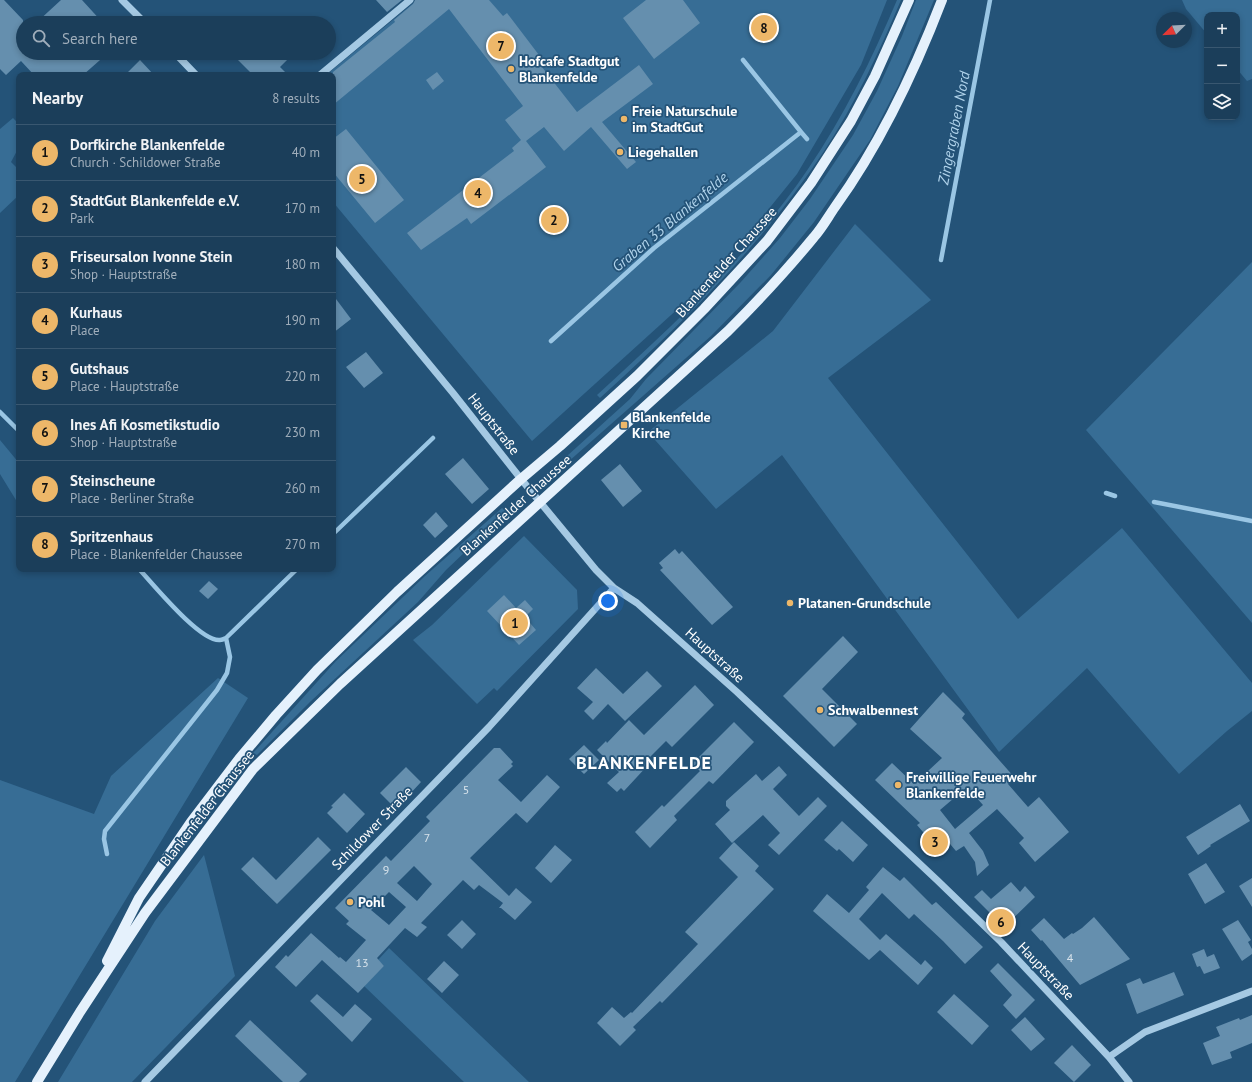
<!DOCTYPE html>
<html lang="en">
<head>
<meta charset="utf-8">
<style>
	body { margin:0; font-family:"PT Sans",sans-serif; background:#244560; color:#f1f3f6 }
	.controls { position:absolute; right:12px; top:12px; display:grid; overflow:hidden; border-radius:8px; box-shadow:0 2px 6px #0003 }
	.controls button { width:36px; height:36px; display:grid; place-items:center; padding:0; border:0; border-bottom:1px solid #395770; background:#1b3e5a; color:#f1f3f6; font:20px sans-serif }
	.compass { position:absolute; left:1156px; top:12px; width:36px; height:36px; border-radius:50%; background:#1b3e5a; box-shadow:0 2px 6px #0003; rotate:246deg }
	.you { position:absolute; left:608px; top:601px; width:14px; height:14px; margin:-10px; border:3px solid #fff; border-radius:50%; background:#1a73e8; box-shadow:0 0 0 6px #1a73e833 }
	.badge { display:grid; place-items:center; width:26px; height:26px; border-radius:50%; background:#edb769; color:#111; font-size:13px; font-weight:700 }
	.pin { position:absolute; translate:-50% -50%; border:2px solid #fff; box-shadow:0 1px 4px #0006 }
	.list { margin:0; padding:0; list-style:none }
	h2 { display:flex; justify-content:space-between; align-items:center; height:52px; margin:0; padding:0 16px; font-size:17px }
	h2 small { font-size:13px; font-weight:400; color:#a0aebb }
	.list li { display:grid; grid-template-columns:26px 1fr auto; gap:12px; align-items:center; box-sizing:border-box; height:56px; padding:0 16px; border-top:1px solid #395770 }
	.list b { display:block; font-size:15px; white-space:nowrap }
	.list p { margin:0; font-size:13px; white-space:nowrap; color:#a0aebb }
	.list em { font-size:13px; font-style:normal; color:#a0aebb }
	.icon { flex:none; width:22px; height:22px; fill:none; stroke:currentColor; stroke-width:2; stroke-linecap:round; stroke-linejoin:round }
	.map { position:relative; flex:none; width:1252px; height:1082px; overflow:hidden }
	.search { position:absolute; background:#1b3e5a; box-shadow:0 2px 6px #0003; left:16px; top:16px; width:320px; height:44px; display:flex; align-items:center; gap:10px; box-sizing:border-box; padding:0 14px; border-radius:22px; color:#a0aebb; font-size:15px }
	.panel { position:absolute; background:#1b3e5a; box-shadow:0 2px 6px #0003; left:16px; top:72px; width:320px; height:500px; border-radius:8px }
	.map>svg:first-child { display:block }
	.green { fill:#376d95 }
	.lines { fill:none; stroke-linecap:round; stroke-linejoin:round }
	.stream { stroke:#9ac6e4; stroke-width:4.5 }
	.building { fill:#658fae; fill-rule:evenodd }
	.minor { stroke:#a5c9e3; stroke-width:7 }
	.major { stroke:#e5f1fc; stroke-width:10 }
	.poi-dot { fill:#edb769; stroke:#245378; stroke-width:1.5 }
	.labels { text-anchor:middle; stroke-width:3.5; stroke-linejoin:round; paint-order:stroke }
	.number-label { font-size:12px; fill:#d8e3eb }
	.poi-label { font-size:14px; font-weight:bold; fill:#fff; stroke:#245378; text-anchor:start }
	.street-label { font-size:14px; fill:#fff; stroke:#245378 }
	.water-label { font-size:15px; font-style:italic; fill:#b0d3eb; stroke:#245378 }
	.district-label { font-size:18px; font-weight:bold; letter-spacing:1px; fill:#fff; stroke:#245378 }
</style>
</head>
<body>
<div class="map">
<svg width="1252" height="1082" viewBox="0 0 1252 1082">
	<rect width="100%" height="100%" fill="#245378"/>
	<path class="green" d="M417,0H887L861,65L797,174L746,237L692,296L532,441L333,202V75H326Z
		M897,0H901C879,52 855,104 824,151C762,245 683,323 600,398L597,395C673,325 750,255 808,169C844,116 872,59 897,0Z
		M916,0H934L898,86L870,140L814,222L771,275L711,336L560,469L557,465L630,399L646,379L740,283L780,238L810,199L853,135L877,91L902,36Z
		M1182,0H1252V79L1247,81L1237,69V15H1207V34L1186,9Z
		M13,118L19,124V147L11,162L19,170V195L0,213V129Z
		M855,224L931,300L828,378L1018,619L1122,528L1252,683V711L1227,731L1179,774L1087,668L999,752L782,455L716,509L648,432L773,331Z
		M1252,262V623L1086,430Z
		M0,440L19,463V505L0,474Z
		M502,508L507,512L446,570L418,602L311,701L257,755L253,753L336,661L425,576Z
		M524,536L577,590L578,609L497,691L494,688L477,704L413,640L432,625Z
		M218,678L248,698L15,1082H0V780L94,814L111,776Z
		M204,855L235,976L132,1082H58L155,921Z
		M389,948L529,1082H464L364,986L384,966L378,960Z"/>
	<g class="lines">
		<path class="stream" d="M743,60L801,132
			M941,260L990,0
			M551,341L654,248L801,132L807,139
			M0,412L19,431
			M1106,493L1115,496
			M1154,502L1252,521
			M333,534L433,438
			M139,569C153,584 200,642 220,640C222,640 224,639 226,638L297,569
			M107,854L104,839L105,831L217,690L227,673L230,657L226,638"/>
	</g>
	<path class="building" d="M0,0H4L23,20V53H108L83,75H34L21,61L6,75L0,69Z
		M61,0H82L103,23H36Z
		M376,0H402L387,12Z
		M415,0H489L503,16L507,13L542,59L538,62L577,112L639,65L653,84L602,122L636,162L627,169L591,127L564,151L544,127L526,141L546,167L471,224L467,218L421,250L407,233L514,151L512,148L521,140L505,120L523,106L449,9L333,105V72L395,22L394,20L413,4Z
		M646,0H683L700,23L654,59L623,18Z
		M766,18L774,28L763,37L755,28Z
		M231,53H294L280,67L288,75H253Z
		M140,60L154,75H125Z
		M437,72L444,81L433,90L426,80Z
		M346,129L404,200L375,223L333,172V139Z
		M333,295L351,319L333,333Z
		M366,352L383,373L364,388L346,367Z
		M463,458L489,489L472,504L445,474Z
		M620,464L642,491L623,507L601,480Z
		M436,512L448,526L435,538L423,525Z
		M675,549L679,554L682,551L733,607L712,625L660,570L663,568L659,563Z
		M209,581L218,589L208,599L199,591Z
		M504,595L516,608L525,600L533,609L525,617L536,630L519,645L487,611Z
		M843,636L858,652L822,689L857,724L834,747L783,696Z
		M596,668L623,694L647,671L662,686L625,721L608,704L593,720L584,711L593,702L577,688Z
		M695,685L714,705L672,747L666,741L646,761L649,764L624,791L621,788L617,792L607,783L619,772L597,750L606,741L607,743L629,720L644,735Z
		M943,692L965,714L962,718L1015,778L1008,784L1028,807L1039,797L1069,832L1035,862L1019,843L1024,838L997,809L969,833L983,851L989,865L977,876L975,862L964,846L956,851L945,838L935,846L917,825L920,823L875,780L892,763L914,784L942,758L910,729ZM967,787L983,805L955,829L940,810Z
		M734,722L754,742L713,784L709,781L674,816L677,820L650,848L635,832L662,805L664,807L700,771L692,764Z
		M584,745L599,760L584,774L569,759Z
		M494,748H500L513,762L511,764L513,766L498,780L521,802L547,775L560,787L527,823L516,813L470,858L509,896L516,888L532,902L515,920L501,908H499L503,903L479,885L474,890L463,880L421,923L427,927L417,937L405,928L377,958L384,966L358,993L322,960L296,987L275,967L286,955L288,957L311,933L339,958L340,957L346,962L366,940L346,924L349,921L335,908L386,856L391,861L430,821L426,817ZM414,866L432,884L417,901L397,883ZM389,892L406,907L389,925L371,910Z
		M779,766L787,775L773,789L799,816L818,797L827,806L779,855L768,845L780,833L763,815L732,843L715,824L730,810L726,806V801L756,774L762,781Z
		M406,767L421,782L396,809L380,793Z
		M344,793L365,814L347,833L327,813L333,807L331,806Z
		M1240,804L1250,821L1210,845L1211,846L1198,855L1186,837Z
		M842,821L868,845L853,862L839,849L837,851L824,840Z
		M318,837L331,850L277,904L241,869L253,857L276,880Z
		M734,842L759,866L755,871L774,889L662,1003L660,1001L633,1027L636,1030L620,1046L597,1023L612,1007L624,1018L631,1012L632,1013L698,944L685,932L738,877L719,858Z
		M555,845L572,860L551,883L535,868Z
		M1206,863L1225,892L1205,904L1188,874Z
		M883,867L900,881L904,877L932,905L936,902L983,947L965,964L943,941L914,914L909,919L882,893L859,919L880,940L886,934L921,965L925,960L933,968L918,985L880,950L869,960L813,911L827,894L849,913L869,890L866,887Z
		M1252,878V907L1239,886Z
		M1011,882L1020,892L1025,886L1035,897L1004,927L974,897L982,890L991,899Z
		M1094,917L1130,959L1080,985L1042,940L1041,941L1031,930L1044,918L1064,939L1072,933L1073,934L1082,928Z
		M462,920L476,934L462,949L447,935Z
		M1238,920L1251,940L1248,942L1252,949V954L1242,961L1222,929Z
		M1204,949L1207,957L1214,954L1220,968L1204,974L1200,966L1197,967L1192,954Z
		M444,961L459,975L442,993L427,979Z
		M998,963L1035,1000L1016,1019L1003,1005L1012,995L990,971Z
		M1174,972L1184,995L1137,1014L1126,984L1140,978L1143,984Z
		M317,994L343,1017L355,1004L372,1019L352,1042L310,1001Z
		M954,994L989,1026L972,1045L937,1012Z
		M1252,1015V1043L1230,1052L1232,1058L1212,1065L1203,1043L1220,1036L1216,1027L1239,1018L1240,1020Z
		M1025,1017L1045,1039L1031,1051L1011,1030Z
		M250,1020L307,1074L299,1082H283L235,1036Z
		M1072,1045L1091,1065L1074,1082L1054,1063Z"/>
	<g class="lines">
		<path class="minor" d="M122,0L145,23
			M175,53L196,75
			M320,75L410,0
			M333,248L453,393L521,479L596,570L614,588L637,603L737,692L938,881L1001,942L1109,1057L1129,1082
			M1109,1057L1145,1032L1252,991
			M145,1082L489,727L614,588"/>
		<path class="major" d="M107,961L139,898L191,822L239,759L276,715L317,670L397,592L521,479L560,446L637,376L704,309L767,241L811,183L851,121L875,76L909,0
			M37,1082L80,1012L145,913L253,769L340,684L728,331C758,301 787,270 814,237C822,228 828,217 835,207C881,143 914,73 942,0"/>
	</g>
	<g class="poi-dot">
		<circle cx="511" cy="69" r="4"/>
		<circle cx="624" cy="119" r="4"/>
		<circle cx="620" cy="152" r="4"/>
		<rect x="620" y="421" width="8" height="8" rx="2"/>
		<circle cx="790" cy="603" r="4"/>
		<circle cx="820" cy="710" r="4"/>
		<circle cx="898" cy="785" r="4"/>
		<circle cx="350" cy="902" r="4"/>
	</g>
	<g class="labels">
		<g class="number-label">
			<text x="466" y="794">5</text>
			<text x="427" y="842">7</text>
			<text x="386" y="874">9</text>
			<text x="1070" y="962">4</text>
			<text x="362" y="967">13</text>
		</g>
		<g class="poi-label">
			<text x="519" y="66">Hofcafe Stadtgut<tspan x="519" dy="16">Blankenfelde</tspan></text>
			<text x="632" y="116">Freie Naturschule<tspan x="632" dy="16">im StadtGut</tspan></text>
			<text x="628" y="157">Liegehallen</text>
			<text x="632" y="422">Blankenfelde<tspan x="632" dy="16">Kirche</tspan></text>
			<text x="798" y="608">Platanen-Grundschule</text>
			<text x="828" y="715">Schwalbennest</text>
			<text x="906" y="782">Freiwillige Feuerwehr<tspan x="906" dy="16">Blankenfelde</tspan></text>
			<text x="358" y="907">Pohl</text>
		</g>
		<g class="street-label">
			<text transform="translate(726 262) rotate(-48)" y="5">Blankenfelder Chaussee</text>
			<text transform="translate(494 424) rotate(52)" y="5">Hauptstraße</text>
			<text transform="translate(516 505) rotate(-42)" y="5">Blankenfelder Chaussee</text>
			<text transform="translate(715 655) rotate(42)" y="5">Hauptstraße</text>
			<text transform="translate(207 808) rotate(-52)" y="5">Blankenfelder Chaussee</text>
			<text transform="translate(372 828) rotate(-46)" y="5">Schildower Straße</text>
			<text transform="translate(1046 971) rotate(46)" y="5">Hauptstraße</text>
		</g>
		<g class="water-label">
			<text transform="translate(954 128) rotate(-79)" y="5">Zingergraben Nord</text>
			<text transform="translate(670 222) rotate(-40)" y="5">Graben 33 Blankenfelde</text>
		</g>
		<g class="district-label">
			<text x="644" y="769">BLANKENFELDE</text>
		</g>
	</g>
</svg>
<div class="controls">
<button>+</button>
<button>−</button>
<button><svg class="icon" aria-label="layers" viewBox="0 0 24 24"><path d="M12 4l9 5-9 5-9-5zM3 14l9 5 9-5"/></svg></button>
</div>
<svg class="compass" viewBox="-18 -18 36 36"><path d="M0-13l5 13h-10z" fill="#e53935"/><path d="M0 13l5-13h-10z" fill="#a0aebb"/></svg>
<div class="you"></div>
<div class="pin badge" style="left:515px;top:623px">1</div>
<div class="pin badge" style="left:554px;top:220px">2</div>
<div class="pin badge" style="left:935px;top:842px">3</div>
<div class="pin badge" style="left:478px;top:193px">4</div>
<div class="pin badge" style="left:362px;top:179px">5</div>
<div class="pin badge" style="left:1001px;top:922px">6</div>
<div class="pin badge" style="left:501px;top:46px">7</div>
<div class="pin badge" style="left:764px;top:28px">8</div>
<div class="search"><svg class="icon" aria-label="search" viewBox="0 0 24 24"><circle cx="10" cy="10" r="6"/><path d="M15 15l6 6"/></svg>Search here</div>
<section class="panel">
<h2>Nearby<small>8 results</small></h2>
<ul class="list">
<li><span class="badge">1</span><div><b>Dorfkirche Blankenfelde</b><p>Church · Schildower Straße</p></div><em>40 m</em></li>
<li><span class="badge">2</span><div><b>StadtGut Blankenfelde e.V.</b><p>Park</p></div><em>170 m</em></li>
<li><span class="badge">3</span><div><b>Friseursalon Ivonne Stein</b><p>Shop · Hauptstraße</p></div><em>180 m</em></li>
<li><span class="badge">4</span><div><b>Kurhaus</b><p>Place</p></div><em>190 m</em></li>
<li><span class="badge">5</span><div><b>Gutshaus</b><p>Place · Hauptstraße</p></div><em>220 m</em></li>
<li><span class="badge">6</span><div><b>Ines Afi Kosmetikstudio</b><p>Shop · Hauptstraße</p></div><em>230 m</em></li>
<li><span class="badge">7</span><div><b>Steinscheune</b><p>Place · Berliner Straße</p></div><em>260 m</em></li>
<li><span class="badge">8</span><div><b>Spritzenhaus</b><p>Place · Blankenfelder Chaussee</p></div><em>270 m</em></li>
</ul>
</section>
</div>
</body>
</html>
